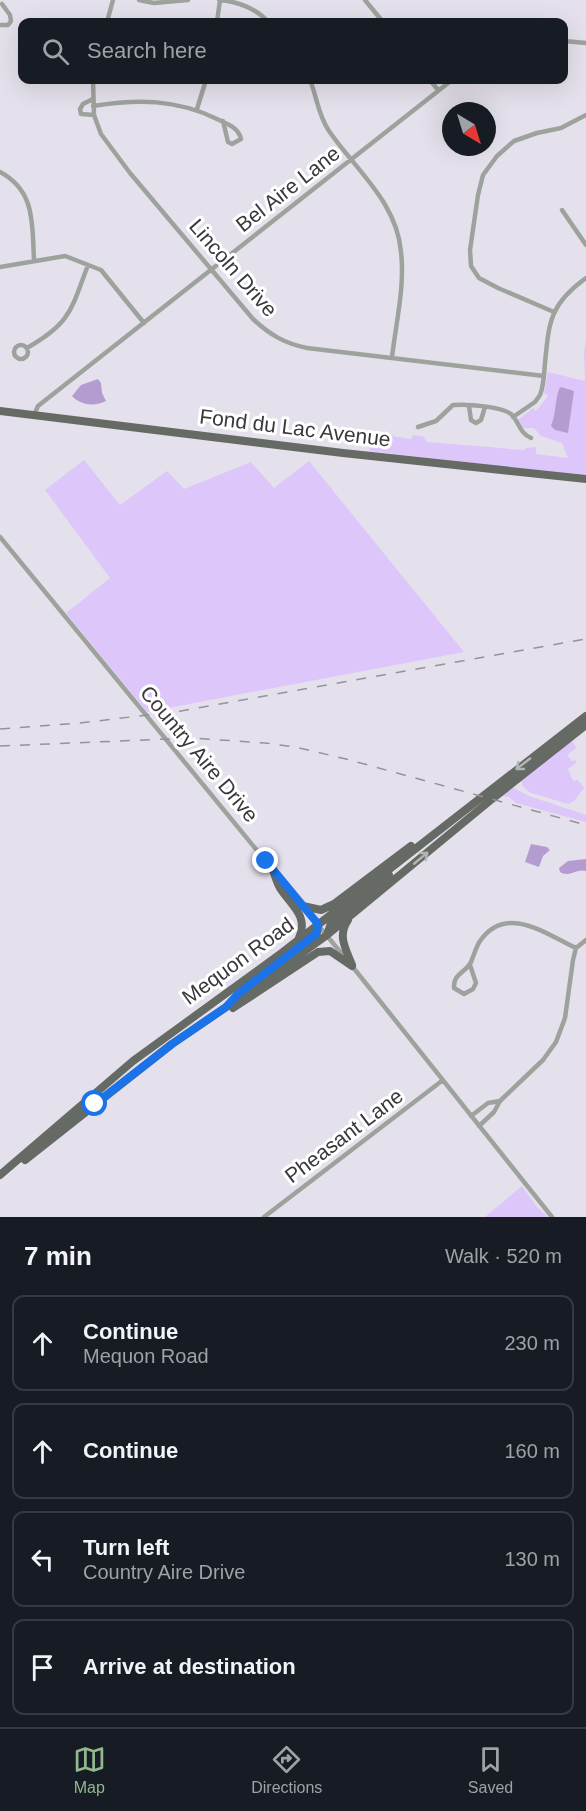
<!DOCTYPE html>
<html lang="en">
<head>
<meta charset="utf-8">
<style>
	body { margin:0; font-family:Arial,sans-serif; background:#20242c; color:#f1f3f6 }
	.compass { position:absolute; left:442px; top:102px; width:54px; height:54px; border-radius:50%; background:#171b24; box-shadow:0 6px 24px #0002; rotate:142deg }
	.stop { position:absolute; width:18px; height:18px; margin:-14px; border:4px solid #1a73e8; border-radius:50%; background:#fff }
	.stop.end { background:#1a73e8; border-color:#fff; box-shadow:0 2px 6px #0008 }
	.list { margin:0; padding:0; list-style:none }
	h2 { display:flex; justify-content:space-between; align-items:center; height:78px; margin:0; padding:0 24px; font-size:26px }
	h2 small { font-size:20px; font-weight:400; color:#9ea1a6 }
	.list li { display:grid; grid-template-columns:39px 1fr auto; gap:18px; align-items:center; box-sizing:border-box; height:96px; margin:0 12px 12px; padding:0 12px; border:2px solid #363941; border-radius:12px }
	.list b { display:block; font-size:22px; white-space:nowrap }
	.list p { margin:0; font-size:20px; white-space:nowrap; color:#9ea1a6 }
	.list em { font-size:20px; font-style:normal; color:#9ea1a6 }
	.icon { flex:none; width:33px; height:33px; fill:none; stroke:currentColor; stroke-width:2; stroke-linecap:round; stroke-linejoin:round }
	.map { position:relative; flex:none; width:586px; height:1217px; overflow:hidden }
	.search { position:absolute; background:#171b24; box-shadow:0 6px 24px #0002; left:18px; right:18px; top:18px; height:66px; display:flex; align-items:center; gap:15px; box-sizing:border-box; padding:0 21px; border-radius:12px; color:#9ea1a6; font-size:22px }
	.sheet { height:510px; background:#171b24 }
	nav { display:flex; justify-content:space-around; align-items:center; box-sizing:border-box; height:84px; border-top:2px solid #363941; background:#171b24; font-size:16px; color:#9ea1a6 }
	nav a { display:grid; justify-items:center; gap:3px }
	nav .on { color:#92b68e }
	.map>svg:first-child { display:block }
	.green { fill:#ddc6fa }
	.water { fill:#b49cd1 }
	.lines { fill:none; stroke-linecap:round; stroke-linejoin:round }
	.street { stroke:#9ea29d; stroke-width:4.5 }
	.primary { stroke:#656b64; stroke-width:8 }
	.rail { stroke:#95929a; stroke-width:1.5; stroke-dasharray:10 10; stroke-linecap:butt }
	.oneway { stroke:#b2b5b2 }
	.route { stroke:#1a73e8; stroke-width:8 }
	.labels { text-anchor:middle; stroke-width:6; stroke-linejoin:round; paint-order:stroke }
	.street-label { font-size:21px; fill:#3a383c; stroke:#fff }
</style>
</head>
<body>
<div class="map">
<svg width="586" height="1217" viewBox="0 0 586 1217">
	<rect width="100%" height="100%" fill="#e5e1ec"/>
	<path class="green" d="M586,337V476L369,451L373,433L411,439L413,435L423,436L427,442L524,450L526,448L536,447V454L568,458L562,443L541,436L534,428H523L518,420L533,408L536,411L548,396L544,393L548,372L585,381L584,355Z
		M84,460L120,505L167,471L184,489L251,462L274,488L309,461L464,652L147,712L66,613L110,578L45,490Z
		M570,741L574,743L576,748L567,755L572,761L575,760L577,762L568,769L573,781L578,780L584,788L574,801L568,804L531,793L523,787L521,780Z
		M512,787L529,796L586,815V822L516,803L509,797L500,796Z
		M522,1186L537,1207L548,1217H485Z"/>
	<path class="water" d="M98,379L101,383L102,393L106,401C95,407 80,405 72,396L81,385Z
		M561,387L574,391L568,433L555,430L551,426C556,414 555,401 559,389Z
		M531,844L547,847L550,850L543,856L539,867L525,862Z
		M586,859V871C577,868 569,878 560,872L559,868L568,861Z"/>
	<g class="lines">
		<path class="street" d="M139,0L154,3L188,0
			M219,0C236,1 256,8 268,22
			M365,0L383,22
			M107,22L113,0
			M217,22L220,0
			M0,25H8L11,21L10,15L2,4
			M564,41L586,43
			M93,80L94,115L101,134L130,173L253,319C270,335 284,343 307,348L544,376
			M310,80C317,97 318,115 329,131C355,169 397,202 401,252C405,286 396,323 392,357
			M430,80L438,90
			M93,99L83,104L80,109L81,114L94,115
			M93,106C138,99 176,99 217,119C227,124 238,127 241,139L232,144L228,142L223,121
			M197,109L206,80
			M0,172C36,191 32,225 34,260
			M562,210L586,245
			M0,267L65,256L101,270L144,323
			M554,312L498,288L479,278L471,266L470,250L478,195L483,175L497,156L514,141L537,133L561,128L586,115
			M14 352a7 7 0 1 1 14 0a7 7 0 1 1-14 0Z
			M27,348C71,323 71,310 88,265
			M469,406L471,420L476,423L481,420L485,407
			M34,415L38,406L452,80
			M513,417L535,402L540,395C544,385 544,374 545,363C549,321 550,304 586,278
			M418,427L436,421L453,405C466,404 505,406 513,416C520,425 520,433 531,438
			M0,537L346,959
			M470,965L476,983L473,989L464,994L454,988C453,973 466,973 471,962C474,955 476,947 480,941C507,903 547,935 576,948
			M352,966L552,1217
			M471,1116L488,1103L500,1101
			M479,1126L494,1112L500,1101L543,1060L556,1042L565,1018L573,960L576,948L586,940
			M264,1217L443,1080"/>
		<path class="primary" d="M0,411L343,453L586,479
			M273,870C275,876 277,883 280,888C291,905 309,916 299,938
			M303,906L321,910L334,904L411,846
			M348,920C337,936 346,949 352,965
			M327,935L331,923L389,875
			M251,984L313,937L317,933L318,925
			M233,1008L318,952L330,951L352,966
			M25,1160L172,1044L241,997L327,935L492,799L586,725
			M0,1175L133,1061L283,952L586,716"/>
		<path class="rail" d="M0,729L80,723L181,711L586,639
			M0,746L191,738L265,743L295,747L346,759L586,825"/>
	</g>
	<defs><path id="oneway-shaft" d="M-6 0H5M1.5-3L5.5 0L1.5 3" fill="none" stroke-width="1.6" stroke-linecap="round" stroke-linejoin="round" transform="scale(1.5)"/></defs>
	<g class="oneway">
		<use href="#oneway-shaft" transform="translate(523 764) rotate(142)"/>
		<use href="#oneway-shaft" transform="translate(421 858) rotate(-40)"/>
	</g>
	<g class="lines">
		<path class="route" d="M95,1104L172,1044L226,1007L238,994L316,934L318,924L266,861"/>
	</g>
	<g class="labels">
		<g class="street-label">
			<text transform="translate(288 189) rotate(-38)" y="7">Bel Aire Lane</text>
			<text transform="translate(233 268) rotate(49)" y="7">Lincoln Drive</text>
			<text transform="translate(295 428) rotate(7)" y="7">Fond du Lac Avenue</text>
			<text transform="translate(199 754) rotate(50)" y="7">Country Aire Drive</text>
			<text transform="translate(238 961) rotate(-36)" y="7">Mequon Road</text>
			<text transform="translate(344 1136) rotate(-37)" y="7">Pheasant Lane</text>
		</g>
	</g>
</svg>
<svg class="compass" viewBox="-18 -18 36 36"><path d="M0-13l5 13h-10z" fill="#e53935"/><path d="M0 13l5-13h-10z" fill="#9ea1a6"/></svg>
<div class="stop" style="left:95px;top:1104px"></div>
<div class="stop end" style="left:266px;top:861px"></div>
<div class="search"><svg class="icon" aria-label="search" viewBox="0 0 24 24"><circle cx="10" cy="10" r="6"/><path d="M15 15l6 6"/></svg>Search here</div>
</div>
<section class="sheet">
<h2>7 min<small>Walk · 520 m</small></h2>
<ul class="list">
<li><svg class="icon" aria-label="ahead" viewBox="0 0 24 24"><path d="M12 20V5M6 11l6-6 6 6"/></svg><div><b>Continue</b><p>Mequon Road</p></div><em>230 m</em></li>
<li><svg class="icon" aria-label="ahead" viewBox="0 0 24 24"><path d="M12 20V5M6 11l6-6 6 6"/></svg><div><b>Continue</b></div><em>160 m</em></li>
<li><svg class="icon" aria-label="left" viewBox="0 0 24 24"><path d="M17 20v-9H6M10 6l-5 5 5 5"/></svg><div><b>Turn left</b><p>Country Aire Drive</p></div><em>130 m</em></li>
<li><svg class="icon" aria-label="arrive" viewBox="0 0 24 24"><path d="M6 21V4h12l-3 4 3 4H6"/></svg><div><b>Arrive at destination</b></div></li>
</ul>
</section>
<nav>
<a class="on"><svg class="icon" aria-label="map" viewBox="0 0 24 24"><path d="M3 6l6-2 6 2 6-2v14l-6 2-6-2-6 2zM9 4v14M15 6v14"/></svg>Map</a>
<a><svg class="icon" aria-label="directions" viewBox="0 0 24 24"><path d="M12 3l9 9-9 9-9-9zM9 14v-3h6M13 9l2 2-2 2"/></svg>Directions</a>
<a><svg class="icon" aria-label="saved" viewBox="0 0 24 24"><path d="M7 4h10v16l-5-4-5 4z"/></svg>Saved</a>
</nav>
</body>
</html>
